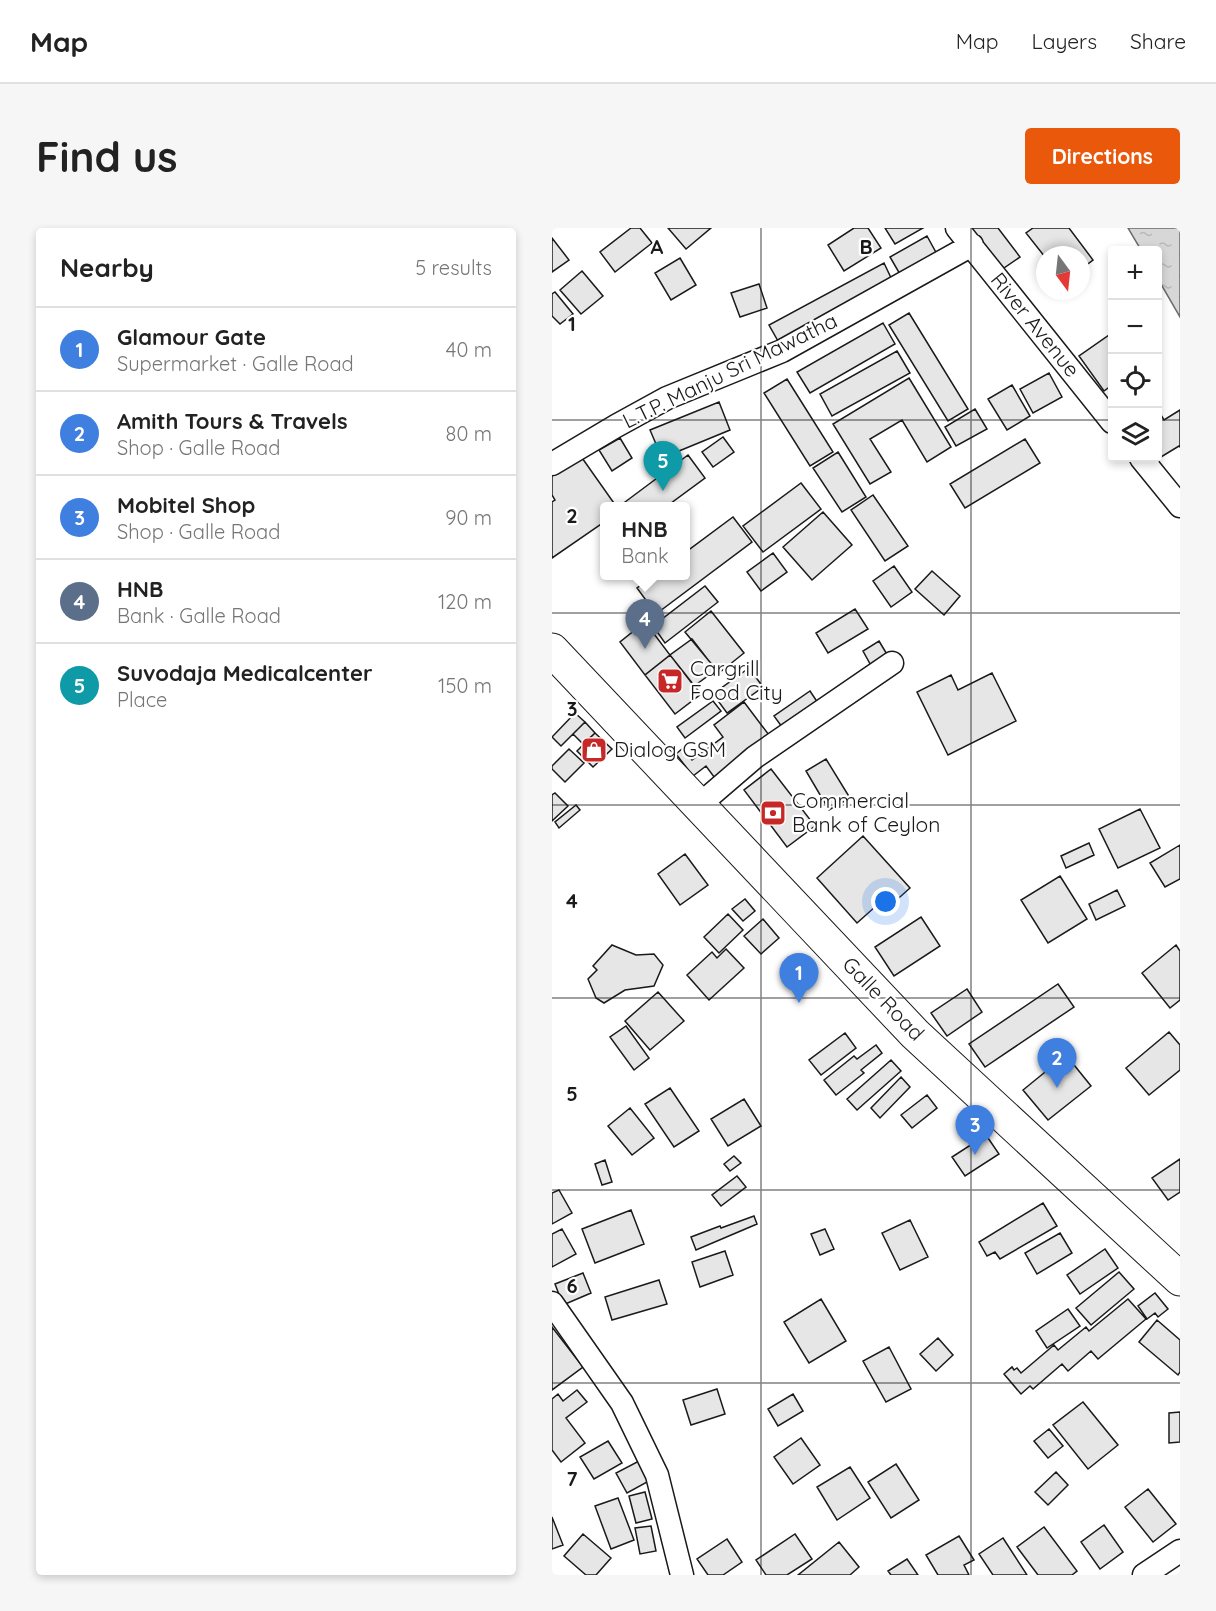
<!DOCTYPE html>
<html lang="en">
<head>
<meta charset="utf-8">
<style>
	body { margin:0; font-family:Quicksand,sans-serif; background:#f6f6f6; color:#222 }
	.controls { position:absolute; right:18px; top:18px; display:grid; overflow:hidden; border-radius:6px; box-shadow:0 3px 9px #0003 }
	.controls button { width:54px; height:54px; display:grid; place-items:center; padding:0; border:0; border-bottom:2px solid #e0e0e0; background:#fff; color:#222; font:30px sans-serif }
	.compass { position:absolute; left:484px; top:18px; width:54px; height:54px; border-radius:50%; background:#fff; box-shadow:0 3px 9px #0003; rotate:165deg }
	.you { position:absolute; left:334px; top:674px; width:21px; height:21px; margin:-15px; border:4px solid #fff; border-radius:50%; background:#1a73e8; box-shadow:0 0 0 9px #1a73e833 }
	.badge { display:grid; place-items:center; width:39px; height:39px; border-radius:50%; background:#ea580c; color:#fff; font-size:20px; font-weight:700 }
	.pin { position:absolute; translate:-50% -50px; filter:drop-shadow(0 2px 3px #0008) }
	.pin::after { content:''; position:absolute; top:32px; width:21px; height:18px; background:inherit; clip-path:polygon(0 0,100% 0,50% 100%) }
	.popup { position:absolute; left:48px; top:274px; width:90px; height:78px; box-sizing:border-box; display:grid; place-content:center; border-radius:6px; background:#fff; filter:drop-shadow(0 2px 4px #0005); font-size:20px; white-space:nowrap; color:#767676 }
	.popup b { font-size:22px; color:#222 }
	.popup::after { content:''; position:absolute; left:50%; top:100%; margin-left:-12px; border:12px solid transparent; border-top-color:#fff }
	.list { margin:0; padding:0; list-style:none }
	h2 { display:flex; justify-content:space-between; align-items:center; height:78px; margin:0; padding:0 24px; font-size:26px }
	h2 small { font-size:20px; font-weight:400; color:#767676 }
	.list li { display:grid; grid-template-columns:39px 1fr auto; gap:18px; align-items:center; box-sizing:border-box; height:84px; padding:0 24px; border-top:2px solid #e0e0e0 }
	.list b { display:block; font-size:22px; white-space:nowrap }
	.list p { margin:0; font-size:20px; white-space:nowrap; color:#767676 }
	.list em { font-size:20px; font-style:normal; color:#767676 }
	.icon { flex:none; width:33px; height:33px; fill:none; stroke:currentColor; stroke-width:2; stroke-linecap:round; stroke-linejoin:round }
	.map { position:relative; flex:none; width:628px; height:1347px; overflow:hidden; border-radius:6px }
	header { display:flex; align-items:center; gap:36px; box-sizing:border-box; height:84px; padding:0 30px; background:#fff; border-bottom:2px solid #e0e0e0 }
	header strong { font-size:28px }
	nav { display:flex; gap:33px; margin-inline-start:auto; font-size:21px }
	.intro { display:flex; align-items:center; justify-content:space-between; box-sizing:border-box; height:144px; padding:0 36px }
	h1 { margin:0; font-size:42px }
	.button { padding:15px 27px; border-radius:6px; background:#ea580c; color:#fff; font-size:21px; font-weight:700 }
	main { display:flex; gap:36px; padding:0 36px }
	aside { flex:1; background:#fff; border-radius:6px; box-shadow:0 3px 9px #0003 }
	.map>svg:first-child { display:block }
	.water { fill:url(#water-ripples); stroke:#6a6a6a; stroke-width:1.5 }
	.building { fill:#e6e6e6; stroke:#1a1a1a; stroke-width:1.5 }
	.lines { fill:none; stroke-linecap:round; stroke-linejoin:round }
	.minor-casing { stroke:#1a1a1a; stroke-width:25 }
	.highway-casing { stroke:#1a1a1a; stroke-width:35 }
	.minor { stroke:#fff; stroke-width:22 }
	.highway { stroke:#fff; stroke-width:33 }
	.grid { fill:none; stroke:#1a1a1a; stroke-width:1.5; stroke-opacity:0.55 }
	.labels { text-anchor:middle; stroke-width:4.5; stroke-linejoin:round; paint-order:stroke }
	.street-label { font-size:21px; fill:#1a1a1a; stroke:#fff }
	.poi-label { font-size:21px; fill:#1a1a1a; stroke:#fff; text-anchor:start }
	.grid-label { font-size:20px; text-anchor:middle; font-weight:bold; fill:#1a1a1a; stroke:#fff; stroke-width:4.5; stroke-linejoin:round; paint-order:stroke }
</style>
</head>
<body>
<header>
<strong>Map</strong>
<nav><a>Map</a><a>Layers</a><a>Share</a></nav>
</header>
<div class="intro"><h1>Find us</h1><a class="button">Directions</a></div>
<main>
<aside>
<h2>Nearby<small>5 results</small></h2>
<ul class="list">
<li><span class="badge" style="background:#3f7fe0">1</span><div><b>Glamour Gate</b><p>Supermarket · Galle Road</p></div><em>40 m</em></li>
<li><span class="badge" style="background:#3f7fe0">2</span><div><b>Amith Tours &amp; Travels</b><p>Shop · Galle Road</p></div><em>80 m</em></li>
<li><span class="badge" style="background:#3f7fe0">3</span><div><b>Mobitel Shop</b><p>Shop · Galle Road</p></div><em>90 m</em></li>
<li><span class="badge" style="background:#5c6f8a">4</span><div><b>HNB</b><p>Bank · Galle Road</p></div><em>120 m</em></li>
<li><span class="badge" style="background:#0f9aa8">5</span><div><b>Suvodaja Medicalcenter</b><p>Place</p></div><em>150 m</em></li>
</ul>
</aside>
<div class="map">
<svg width="628" height="1347" viewBox="0 0 628 1347">
	<defs>
		<pattern id="water-ripples" width="26" height="14" patternUnits="userSpaceOnUse" patternTransform="scale(1.5)"><rect width="26" height="14" fill="#d7d7d7"/><path d="M2 4q2-2 4 0t4 0M15 11q2-2 4 0t4 0" fill="none" stroke="#b8b8b8"/></pattern>
	</defs>
	<rect width="100%" height="100%" fill="#fff"/>
	<path class="water" d="M576,0H628V89L606,51V22H589Z"/>
	<path class="building" d="M79,0H88L100,15L63,44L48,24Z
		M116,0H159L134,21Z
		M302,0H316L329,20L292,43L276,17Z
		M333,0H371L343,16Z
		M417,0H446L468,29L449,42Z
		M481,0H517L541,32L529,41V27H493V29L474,5Z
		M375,8L386,28L349,48L338,29Z
		M0,10L17,32L0,44Z
		M128,30L144,57L119,72L103,45Z
		M332,35L340,52L226,113L217,97Z
		M30,43L51,68L29,86L8,62Z
		M207,56L215,80L188,89L179,65Z
		M3,64L21,86L8,96L0,88V66Z
		M357,85L416,181L396,193L337,97Z
		M331,95L343,116L258,165L245,144Z
		M560,105V157L552,163L527,128Z
		M345,123L358,145L280,188L268,166Z
		M497,145L510,169L481,185L468,161Z
		M357,150L399,219L375,234L350,192L318,211L339,244L318,256L281,196Z
		M235,151L281,224L258,238L212,165Z
		M460,157L478,188L455,202L436,171Z
		M167,174L178,202L110,230L98,202Z
		M423,181L435,201L404,218L393,199Z
		M606,182L612,192L628,182V219L627,218L604,232L602,230H606Z
		M171,209L182,224L161,239L150,224Z
		M68,210L80,230L60,243L47,222Z
		M473,211L488,235L413,280L398,256Z
		M286,224L314,269L290,284L261,240Z
		M28,227L64,278H52V294L0,330V274L3,272L0,267V246Z
		M136,227L153,250L115,278H71L69,277Z
		M249,255L269,281L211,324L191,298Z
		M321,267L356,318L333,333L299,282Z
		M271,284L300,317L260,352L231,319Z
		M181,289L200,314L104,386L85,360L102,348H134V324Z
		M221,325L235,344L209,363L195,344Z
		M342,338L360,364L339,379L321,353Z
		M380,343L408,368L392,387L363,361Z
		M153,358L166,374L113,415L101,398Z
		M303,381L316,401L276,425L264,405Z
		M159,383L192,425L167,445L133,404Z
		M93,394L118,427L93,447L68,414Z
		M140,411L164,442L142,458L118,427Z
		M327,413L339,433L322,443L311,423Z
		M118,427L149,466L123,486L93,447Z
		M197,440L211,459L175,485L161,466Z
		M440,445L464,493L396,527L365,464L399,447L406,462Z
		M258,463L266,475L230,499L222,488Z
		M161,473L169,483L133,510L125,499Z
		M192,474L220,511L165,553L154,538L141,548L124,526L131,520L140,532L171,509L162,497Z
		M23,485L33,494L9,518L0,509Z
		M33,494L43,505L31,516L21,506Z
		M43,505L60,521L41,539L25,523Z
		M17,521L32,535L13,554L0,541V538Z
		M274,531L298,570L277,582L254,543Z
		M219,541L263,598L235,619L192,562Z
		M3,565L16,578L0,593V567Z
		M24,577L28,582L7,600L3,594Z
		M588,581L608,620L566,640L547,601Z
		M311,608L358,660L339,677L333,670L305,695L265,650Z
		M537,615L542,627L514,640L509,628Z
		M628,617V651L613,659L598,635Z
		M133,626L156,657L128,677L106,646Z
		M508,648L535,691L496,715L469,672Z
		M565,662L573,678L544,692L537,676Z
		M193,671L203,683L191,693L180,681Z
		M176,686L191,702L167,725L152,709Z
		M369,689L388,718L342,748L323,719Z
		M211,691L227,710L209,726L192,708Z
		M60,717L84,727L102,726L111,737L102,758L73,762L52,775L44,770L36,751L45,742L41,738Z
		M624,717L628,723V772L618,780L590,745Z
		M174,721L192,740L157,772L135,747L160,724L165,730Z
		M506,756L522,779L433,839L417,816Z
		M415,761L430,784L395,808L379,785Z
		M106,764L132,793L98,822L73,793Z
		M74,798L97,830L82,842L58,809Z
		M617,804L628,817V842L597,867L574,840Z
		M293,805L304,820L269,847L257,832Z
		M324,817L330,825L309,842L312,845L284,867L272,852L302,828L305,831Z
		M514,827L539,858L496,892L471,862Z
		M339,832L349,843L305,882L295,871Z
		M349,849L358,859L328,890L319,880Z
		M118,860L147,903L122,919L93,876Z
		M375,867L385,880L360,900L349,887Z
		M192,871L209,898L176,918L159,891Z
		M78,880L102,910L80,927L56,898Z
		M434,907L447,926L413,948L400,929Z
		M182,928L189,935L178,943L172,936Z
		M628,931V964L616,972L600,950Z
		M53,932L60,954L50,957L43,936Z
		M185,948L194,959L169,978L160,967Z
		M7,962L20,985L0,996V965Z
		M491,975L505,998L448,1031L443,1024L435,1028L427,1014Z
		M79,982L92,1016L43,1035L30,1001Z
		M202,988L205,996L144,1022L139,1009L168,998L169,1000Z
		M358,992L376,1029L348,1042L330,1005Z
		M10,1001L24,1026L0,1039V1006Z
		M273,1001L282,1021L268,1027L259,1006Z
		M508,1005L520,1025L485,1046L473,1025Z
		M553,1021L566,1040L528,1066L515,1047Z
		M173,1023L181,1047L148,1059L140,1034Z
		M567,1044L582,1061L539,1097L524,1080Z
		M31,1045L39,1065L11,1077L3,1056Z
		M107,1052L115,1076L60,1092L53,1069Z
		M603,1065L616,1081L606,1089L603,1085L595,1091L586,1078Z
		M269,1071L294,1113L257,1135L232,1094Z
		M576,1071L594,1091L546,1131L539,1123L516,1143L510,1136L481,1161L478,1158L469,1166L452,1146L460,1139L462,1142L465,1140L469,1145L502,1117L506,1122L534,1099L537,1103Z
		M516,1081L528,1098L495,1120L484,1103Z
		M605,1092L628,1112V1144L626,1147L587,1114Z
		M0,1099L31,1139L0,1162Z
		M386,1110L401,1127L384,1143L368,1126Z
		M337,1119L359,1161L334,1174L311,1133Z
		M165,1161L173,1186L139,1197L131,1172Z
		M25,1162L35,1174L14,1190L33,1215L9,1234L0,1222V1171L6,1166L11,1173Z
		M241,1166L251,1183L226,1198L216,1181Z
		M531,1174L566,1217L536,1241L501,1197Z
		M628,1184V1214L617,1215V1185Z
		M497,1201L511,1218L496,1230L482,1213Z
		M249,1210L268,1237L241,1256L222,1229Z
		M56,1213L70,1235L42,1251L28,1229Z
		M87,1233L97,1253L75,1265L64,1245Z
		M344,1236L367,1272L339,1290L316,1254Z
		M298,1239L318,1270L285,1292L265,1259Z
		M504,1244L516,1257L496,1277L483,1264Z
		M596,1261L624,1296L601,1314L573,1279Z
		M93,1264L100,1291L84,1295L77,1268Z
		M66,1270L82,1312L59,1321L43,1278Z
		M0,1289L11,1317L0,1321Z
		M552,1297L571,1324L548,1341L529,1314Z
		M99,1298L104,1323L88,1326L83,1300Z
		M492,1299L525,1343L520,1347H486L465,1319Z
		M31,1306L59,1330L44,1347H34L12,1328Z
		M243,1306L260,1331L235,1347H214L204,1332Z
		M407,1308L422,1332L412,1337L417,1347H386L374,1327Z
		M451,1310L475,1347H441L427,1326Z
		M175,1311L190,1334L171,1347H156L145,1331Z
		M287,1314L307,1339L298,1347H246Z
		M355,1331L366,1347H339L336,1343Z"/>
	<g class="lines">
		<g class="minor-casing">
			<path id="minor" d="M405,0L560,194
				M589,230L628,278
				M0,236L64,198L115,170L230,123L420,17
				M146,578L203,529L340,435
				M0,1075L70,1175L105,1247L130,1347
				M592,1347L628,1323"/>
		</g>
		<g class="highway-casing">
			<path id="highway" d="M0,422L363,806L628,1051"/>
		</g>
		<use href="#minor" class="minor"/>
		<use href="#highway" class="highway"/>
	</g>
	<path class="grid" d="M209,0V1347M419,0V1347M0,192H560M606,192H628M0,385H628M0,577H628M0,770H628M0,962H628M0,1155H628"/>
	<defs>
		<g id="supermarket-square" transform="scale(1.35)"><rect x="-9" y="-9" width="18" height="18" rx="4" fill="#c62828" stroke="#fff"/><path d="M-6-5.5h2.5l.6 2H6L4.5 2H-2.5L-4.4-4H-6ZM-1.5 3.2a1.3 1.3 0 1 0 .1 0ZM3 3.2a1.3 1.3 0 1 0 .1 0Z" fill="#fff"/></g>
		<g id="shop-square" transform="scale(1.35)"><rect x="-9" y="-9" width="18" height="18" rx="4" fill="#c62828" stroke="#fff"/><path d="M-5-2.5h2.3a2.7 3.5 0 0 1 5.4 0H5L5.5 6h-11ZM-1.5-2.5h3a1.5 2.3 0 0 0-3 0Z" fill="#fff"/></g>
		<g id="bank-square" transform="scale(1.35)"><rect x="-9" y="-9" width="18" height="18" rx="4" fill="#c62828" stroke="#fff"/><path d="M-6-4H6V4H-6ZM0-2.3a2.3 2.3 0 1 0 0 4.6a2.3 2.3 0 1 0 0-4.6Z" fill="#fff"/></g>
	</defs>
	<g fill-rule="evenodd">
		<use href="#supermarket-square" x="118" y="453"/>
		<use href="#shop-square" x="42" y="522"/>
		<use href="#bank-square" x="221" y="585"/>
	</g>
	<g class="labels">
		<g class="street-label">
			<text transform="translate(483 97) rotate(51)" y="7">River Avenue</text>
			<text transform="translate(178 143) rotate(-26)" y="7">L.T.P. Manju Sri Mawatha</text>
			<text transform="translate(331 771) rotate(46)" y="7">Galle Road</text>
		</g>
		<g class="poi-label">
			<text x="138" y="448">Cargrill<tspan x="138" dy="24">Food City</tspan></text>
			<text x="62" y="529">Dialog GSM</text>
			<text x="240" y="580">Commercial<tspan x="240" dy="24">Bank of Ceylon</tspan></text>
		</g>
	</g>
	<g class="grid-label">
		<text x="105" y="26">A</text>
		<text x="314" y="26">B</text>
		<text x="20" y="103">1</text>
		<text x="20" y="295">2</text>
		<text x="20" y="488">3</text>
		<text x="20" y="680">4</text>
		<text x="20" y="873">5</text>
		<text x="20" y="1065">6</text>
		<text x="20" y="1258">7</text>
	</g>
</svg>
<div class="controls">
<button>+</button>
<button>−</button>
<button><svg class="icon" aria-label="locate" viewBox="0 0 24 24"><circle cx="12" cy="12" r="6"/><path d="M12 2v4M12 18v4M2 12h4M18 12h4"/></svg></button>
<button><svg class="icon" aria-label="layers" viewBox="0 0 24 24"><path d="M12 4l9 5-9 5-9-5zM3 14l9 5 9-5"/></svg></button>
</div>
<svg class="compass" viewBox="-18 -18 36 36"><path d="M0-13l5 13h-10z" fill="#e53935"/><path d="M0 13l5-13h-10z" fill="#767676"/></svg>
<div class="you"></div>
<div class="pin badge" style="left:247px;top:775px;background:#3f7fe0">1</div>
<div class="pin badge" style="left:505px;top:860px;background:#3f7fe0">2</div>
<div class="pin badge" style="left:423px;top:927px;background:#3f7fe0">3</div>
<div class="pin badge" style="left:93px;top:421px;background:#5c6f8a">4</div>
<div class="popup"><b>HNB</b>Bank</div>
<div class="pin badge" style="left:111px;top:263px;background:#0f9aa8">5</div>
</div>
</main>
</body>
</html>
